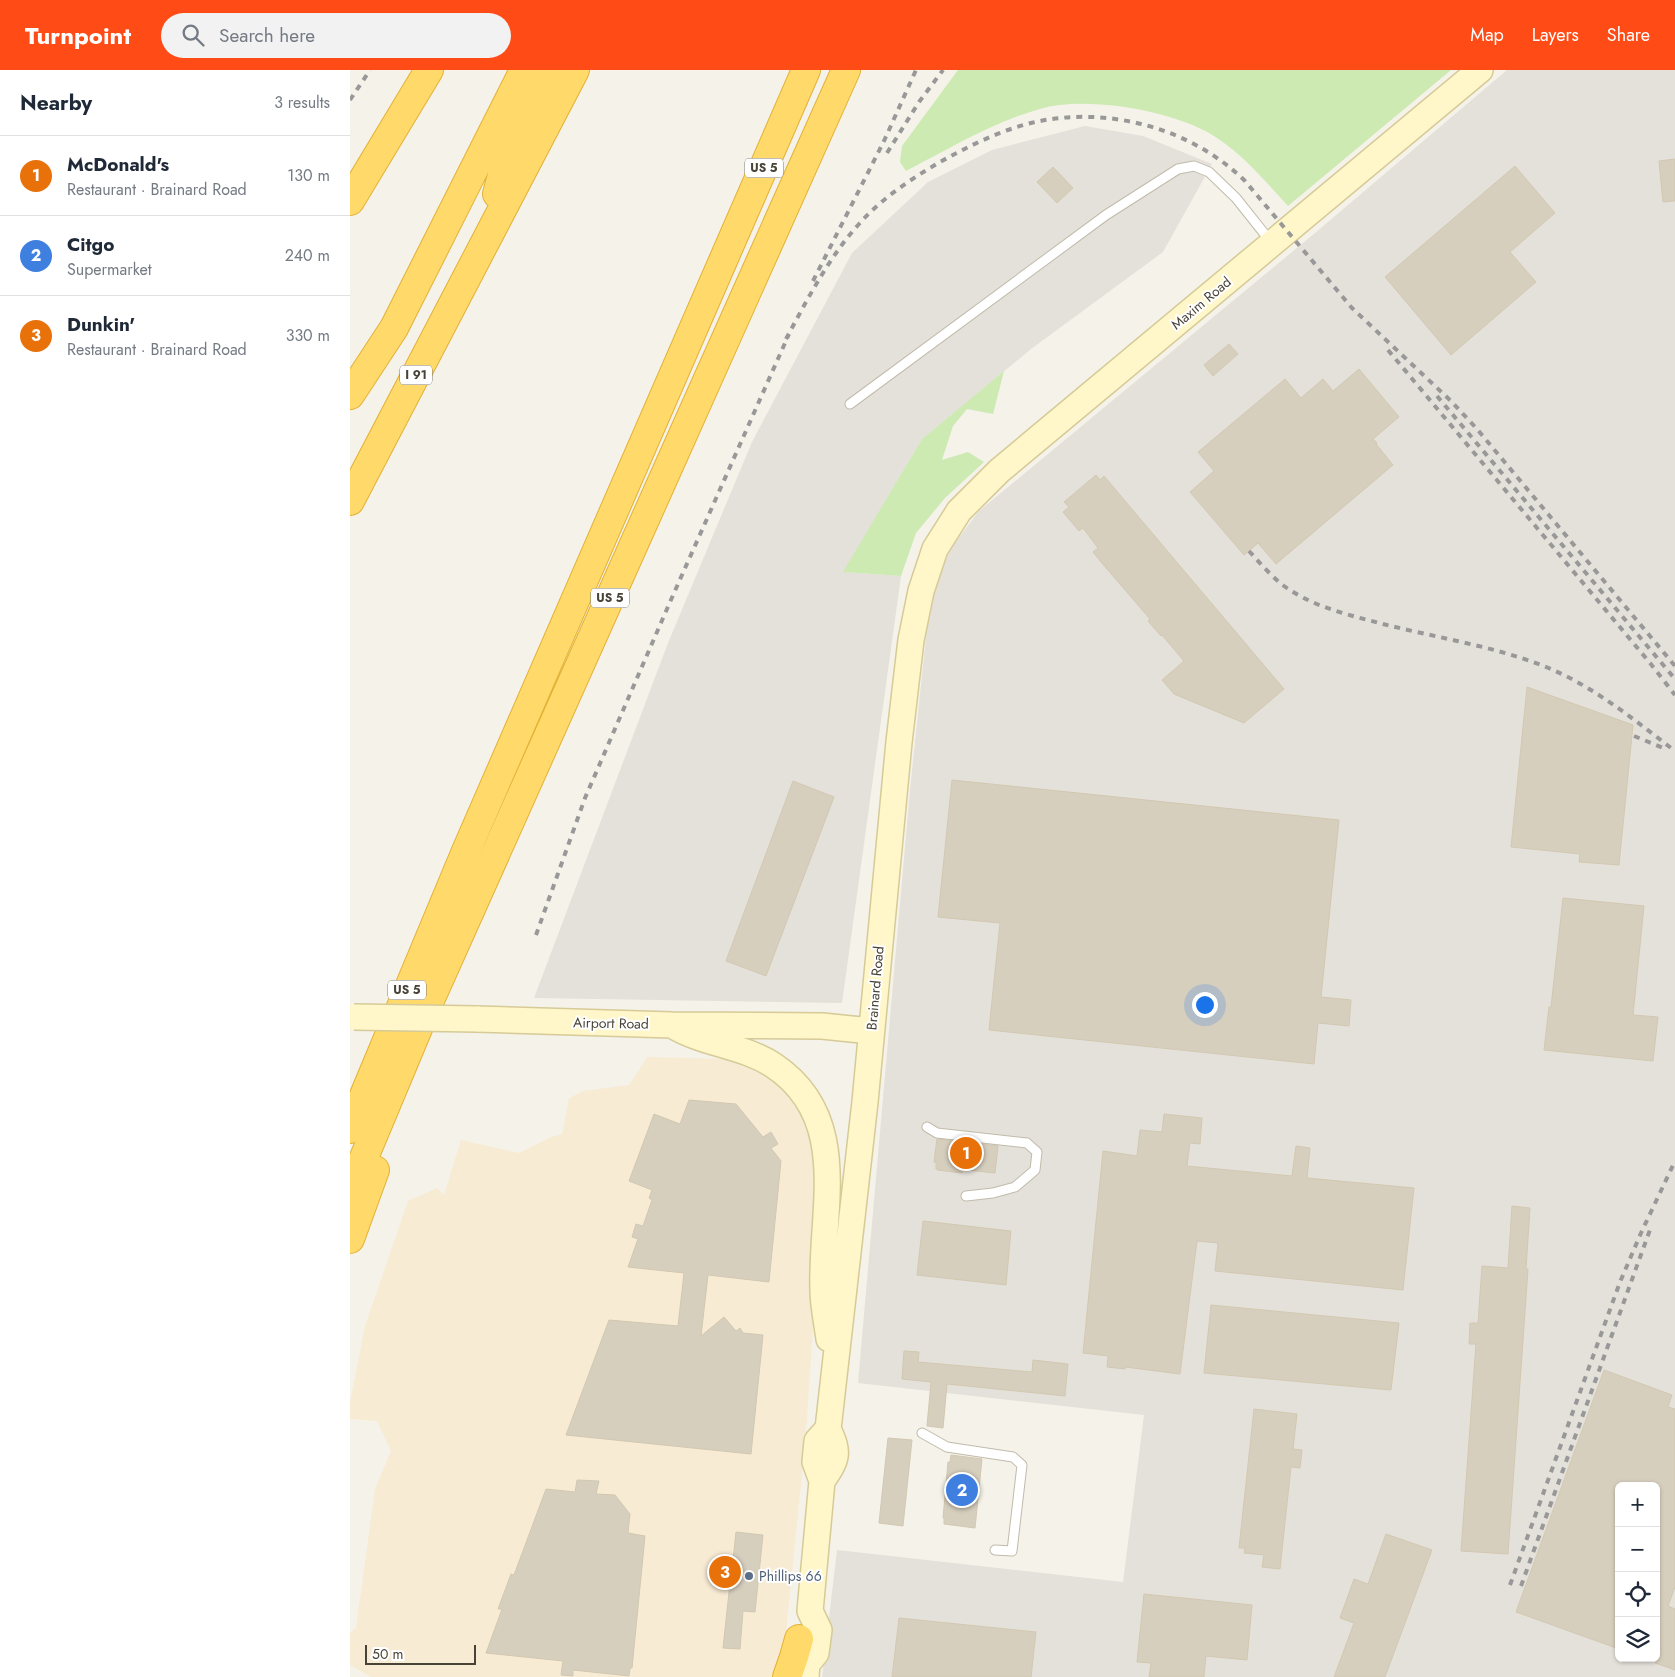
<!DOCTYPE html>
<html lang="en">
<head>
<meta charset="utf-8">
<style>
	body { margin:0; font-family:Jost,sans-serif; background:#f2f2f3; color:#1f2937 }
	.controls { position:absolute; right:15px; bottom:15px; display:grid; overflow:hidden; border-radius:8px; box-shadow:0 1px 4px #0004 }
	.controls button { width:45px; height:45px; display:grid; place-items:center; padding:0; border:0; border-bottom:1px solid #e0e1e3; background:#fff; color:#1f2937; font:25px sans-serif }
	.scale { position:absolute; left:15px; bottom:12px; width:111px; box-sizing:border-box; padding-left:5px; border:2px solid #494337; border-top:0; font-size:14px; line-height:18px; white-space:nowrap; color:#494337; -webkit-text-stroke:4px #fff; paint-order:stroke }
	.you { position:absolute; left:854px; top:934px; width:18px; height:18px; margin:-12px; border:4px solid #fff; border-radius:50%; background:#1a73e8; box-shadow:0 0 0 8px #1a73e833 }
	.badge { display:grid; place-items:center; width:32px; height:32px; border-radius:50%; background:#ff4b16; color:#fff; font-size:16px; font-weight:700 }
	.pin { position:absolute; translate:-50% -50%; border:2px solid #fff; box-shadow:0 1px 5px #0006 }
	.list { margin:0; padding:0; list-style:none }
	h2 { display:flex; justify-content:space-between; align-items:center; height:65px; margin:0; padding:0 20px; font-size:21px }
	h2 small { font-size:16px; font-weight:400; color:#747a83 }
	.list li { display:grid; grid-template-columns:32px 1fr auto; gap:15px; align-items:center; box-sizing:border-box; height:80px; padding:0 20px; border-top:1px solid #e0e1e3 }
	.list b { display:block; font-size:19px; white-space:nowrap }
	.list p { margin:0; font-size:16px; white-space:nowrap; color:#747a83 }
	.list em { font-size:16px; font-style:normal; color:#747a83 }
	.icon { flex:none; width:28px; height:28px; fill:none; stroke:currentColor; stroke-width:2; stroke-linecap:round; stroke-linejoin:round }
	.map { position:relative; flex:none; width:1325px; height:1607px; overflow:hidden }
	header { display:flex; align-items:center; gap:30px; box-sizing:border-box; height:70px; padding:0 25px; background:#ff4b16; color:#fff }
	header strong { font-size:24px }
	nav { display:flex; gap:28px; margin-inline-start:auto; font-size:18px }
	.search { width:350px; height:45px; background:#f2f2f3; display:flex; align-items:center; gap:12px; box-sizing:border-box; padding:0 18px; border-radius:28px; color:#747a83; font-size:19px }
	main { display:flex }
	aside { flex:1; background:#fff }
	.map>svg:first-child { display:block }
	.commercial { fill:#f7ebd4 }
	.industrial { fill:#e4e1da; fill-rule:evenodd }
	.green { fill:#cceab1 }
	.building { fill:#d7cfbe; stroke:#d2c8b1 }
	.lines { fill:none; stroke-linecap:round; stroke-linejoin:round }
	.lane-casing { stroke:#c1bbab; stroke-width:11 }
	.secondary-casing { stroke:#d6ca97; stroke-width:28 }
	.highway-casing { stroke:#e3b135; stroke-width:30 }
	.lane { stroke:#fff; stroke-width:9 }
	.secondary { stroke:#fff6c9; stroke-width:25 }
	.highway { stroke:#ffd96a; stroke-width:28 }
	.rail { stroke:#989898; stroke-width:4; stroke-dasharray:6 6; stroke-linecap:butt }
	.secondary-bridge-casing { stroke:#d6ca97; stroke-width:28; stroke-linecap:butt }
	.secondary-bridge { stroke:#fff6c9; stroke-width:25 }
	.service-dot { fill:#5c6f8a; stroke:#fff; stroke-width:2 }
	.labels { text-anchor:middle; stroke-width:4; stroke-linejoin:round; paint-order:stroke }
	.shield { fill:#fff; stroke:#807b73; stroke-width:1 }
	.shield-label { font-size:12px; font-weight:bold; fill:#494337 }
	.street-label { font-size:14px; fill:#494337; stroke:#fff }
	.service-label { font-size:14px; fill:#4e5e75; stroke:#fff; text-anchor:start }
</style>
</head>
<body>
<header>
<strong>Turnpoint</strong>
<div class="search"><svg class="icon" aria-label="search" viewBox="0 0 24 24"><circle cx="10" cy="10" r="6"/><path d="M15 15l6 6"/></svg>Search here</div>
<nav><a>Map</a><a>Layers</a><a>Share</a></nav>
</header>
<main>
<aside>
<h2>Nearby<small>3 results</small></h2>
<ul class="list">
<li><span class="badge" style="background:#e8710a">1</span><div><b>McDonald's</b><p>Restaurant · Brainard Road</p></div><em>130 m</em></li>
<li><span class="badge" style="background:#3f7fe0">2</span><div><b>Citgo</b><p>Supermarket</p></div><em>240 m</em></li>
<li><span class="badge" style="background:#e8710a">3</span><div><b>Dunkin'</b><p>Restaurant · Brainard Road</p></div><em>330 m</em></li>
</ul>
</aside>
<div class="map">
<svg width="1325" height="1607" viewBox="0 0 1325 1607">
	<rect width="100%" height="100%" fill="#f5f2e9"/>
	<path class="commercial" d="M297,987L380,989L401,994L430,1012L454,1038L466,1071L467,1203L455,1375L433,1591L427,1607H21L0,1595V1563L6,1558L25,1419L41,1381L27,1351L0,1349V1332L15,1256L58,1131L87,1118L94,1125L111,1070L169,1083L201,1067L212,1064L219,1028L233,1021L279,1015Z"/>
	<path class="industrial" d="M1157,0H1325V1607H472L487,1480L773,1512L794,1345L508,1313L560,720L578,547L585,517L592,496L604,474L629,441L965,163ZM1269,1416H1306V1588H1269Z
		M735,56L793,66L862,94L813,182L681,279L572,369L494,502L551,506L492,933L184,928L318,573L402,372L502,183L578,112L642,80Z"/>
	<path class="green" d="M608,0H1101L938,136C916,112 896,88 870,70C830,41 737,25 690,39C643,52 599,79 556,101L550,92L552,76Z
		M654,301L643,344L617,339L603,356L592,390L618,382L634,392L595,428L566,463L551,506L493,502L572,369Z"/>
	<path class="building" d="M1325,89V131L1313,132L1309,91Z
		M1165,96L1205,143L1160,182L1186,212L1101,285L1035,207Z
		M703,97L723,118L707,133L687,112Z
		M879,274L888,284L863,306L854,295Z
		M1009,299L1049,347L1023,369L1027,373L1026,374L1043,395L926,494L908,473L894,485L840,422L864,401L848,382L935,309L951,328L973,309L983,321Z
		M746,405L750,410L754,406L934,619L894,653L824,624L812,610L834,591L812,565L811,566L798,551L800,549L751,492L743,482L748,478L733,458L729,461L713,442L719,437L714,432Z
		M1177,617L1283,655L1269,795L1229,792L1230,784L1161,777Z
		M602,710L989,750L971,927L1001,930L999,956L968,953L964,994L639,960L650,853L588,847Z
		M443,711L484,727L416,906L376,891Z
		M1213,828L1294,836L1283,945L1308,947L1303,991L1194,980L1199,937H1201Z
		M339,1030L386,1034L413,1067L421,1062L428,1074L421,1078L431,1091L419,1212L358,1205L351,1266L374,1247L386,1261L390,1258L393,1263L413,1265L401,1384L216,1365L259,1250L328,1256L334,1203L278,1197L288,1169L282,1167L286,1154L293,1156L302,1130L299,1128L302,1120L279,1111L304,1044L330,1054Z
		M814,1044L852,1048L850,1074L840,1073L837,1096L942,1106L946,1076L960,1078L957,1108L1064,1118L1053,1220L865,1201L868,1173L847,1171L830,1304L775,1297V1299L757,1297L758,1286L733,1283L753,1081L787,1086L790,1060L812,1062Z
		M587,1069L648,1076L645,1103L618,1100L612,1101V1103L587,1100L588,1099H586V1092H584Z
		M1162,1136L1180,1138L1176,1199H1178L1158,1484L1111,1481L1126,1274H1119L1120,1253H1128L1132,1196L1158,1198Z
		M573,1151L661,1161L656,1215L567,1205Z
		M861,1235L1049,1253L1041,1320L854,1303Z
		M554,1281L569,1282L568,1292L682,1302L683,1290L718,1294L715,1326L597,1314L593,1358L577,1356L581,1312L552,1309Z
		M1254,1300L1322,1325L1318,1337L1325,1339V1517L1318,1536L1325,1539V1600L1305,1593L1306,1416H1269V1579L1166,1542Z
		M904,1339L947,1344L943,1379L952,1380L950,1398L941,1397L930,1499L912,1497L914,1485L894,1483L895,1478H889Z
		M538,1368L562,1370L553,1456L529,1453Z
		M601,1385L632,1389L625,1458L594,1454V1448H593L598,1392H600Z
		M227,1410L249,1411L246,1424L265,1425L280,1444L278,1463L295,1466L282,1598H280L279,1606L223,1600V1606L211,1605L213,1591L136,1583L152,1539H148L161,1504L164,1505L196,1419L225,1422Z
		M386,1462L413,1465L405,1542L393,1541L390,1579L373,1578L380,1513L362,1511L365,1488L383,1490Z
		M1036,1464L1082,1480L1035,1607H984L1004,1553L990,1548L1004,1509L1018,1514Z
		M794,1524L902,1535L897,1590L856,1586L854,1607H799L801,1593L787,1592Z
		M549,1548L686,1562L681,1607H542Z"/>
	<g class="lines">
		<g class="lane-casing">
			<path id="lane" d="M500,334L756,145L828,99L844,96L859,102L886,128L921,172
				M577,1057L587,1063L677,1073L687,1082L685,1100L665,1117L643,1123L616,1126
				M572,1363L597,1377L663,1387L672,1395L662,1481L645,1480"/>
		</g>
		<g class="secondary-casing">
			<path id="secondary" d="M127,949L322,955L472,956L521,961
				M322,955C353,974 392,975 423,995C503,1048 470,1141 473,1220C473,1236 477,1253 479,1269
				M472,1411C487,1389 490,1384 478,1359L515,1032L549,672L561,570L571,521L585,479L609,441L649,401L1130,0
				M456,1607L457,1594L466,1583L469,1560L460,1541L472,1411L465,1392L467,1371L478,1359"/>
		</g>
		<g class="highway-casing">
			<path id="highway" d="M147,124L157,86L202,0
				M0,131L79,0
				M0,325L44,258L174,0
				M0,431L225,0
				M0,1059L116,781L456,0
				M0,1121L77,937L496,0
				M0,1169L25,1100
				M437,1607L444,1587L449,1569"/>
		</g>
		<use href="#lane" class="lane"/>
		<use href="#secondary" class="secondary"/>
		<use href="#highway" class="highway"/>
		<path class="rail" d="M0,30L20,0
			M537,83L569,32L593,0
			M463,211L534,71L566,0
			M436,269C457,230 479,187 509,154C532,128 561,109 590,92C619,76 649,61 681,53C755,35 840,57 895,111L1002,238L1101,331L1127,359L1325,596
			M1038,280L1300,593L1325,625
			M1087,326L1325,609
			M899,481C910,493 921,506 934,516C963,537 999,545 1033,554C1084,567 1142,576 1191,595C1241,614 1283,649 1325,681
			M1284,666L1316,679
			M186,865L235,728L320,532L439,264
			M1160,1515L1270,1212L1291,1163L1325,1091
			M1171,1516L1301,1157"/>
		<g class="secondary-bridge-casing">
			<path id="secondary-bridge" d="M4,947L127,949"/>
		</g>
		<use href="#secondary-bridge" class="secondary-bridge"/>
	</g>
	<circle class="service-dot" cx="399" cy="1506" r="5"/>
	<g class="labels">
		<g class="shield">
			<rect x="395" y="88.5" width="38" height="19" rx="4"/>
			<rect x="50" y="295.5" width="32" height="19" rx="4"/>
			<rect x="241" y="518.5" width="38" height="19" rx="4"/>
			<rect x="38" y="910.5" width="38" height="19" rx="4"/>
		</g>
		<g class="shield-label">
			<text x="414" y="102">US 5</text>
			<text x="66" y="309">I 91</text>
			<text x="260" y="532">US 5</text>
			<text x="57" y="924">US 5</text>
		</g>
		<g class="street-label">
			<text transform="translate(851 233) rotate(-40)" y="5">Maxim Road</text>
			<text transform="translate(525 918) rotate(-85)" y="5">Brainard Road</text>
			<text transform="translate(261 953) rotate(1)" y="5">Airport Road</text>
		</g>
		<g class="service-label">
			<text x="409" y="1511">Phillips 66</text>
		</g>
	</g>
</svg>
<div class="controls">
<button>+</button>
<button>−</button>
<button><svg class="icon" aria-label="locate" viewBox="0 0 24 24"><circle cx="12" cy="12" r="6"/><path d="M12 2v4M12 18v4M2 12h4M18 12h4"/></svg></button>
<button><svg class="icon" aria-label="layers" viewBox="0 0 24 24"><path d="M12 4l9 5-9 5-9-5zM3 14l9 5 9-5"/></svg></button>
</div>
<div class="scale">50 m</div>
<div class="you"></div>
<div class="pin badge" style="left:616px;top:1083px;background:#e8710a">1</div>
<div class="pin badge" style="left:612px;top:1420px;background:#3f7fe0">2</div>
<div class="pin badge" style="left:375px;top:1502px;background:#e8710a">3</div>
</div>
</main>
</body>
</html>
